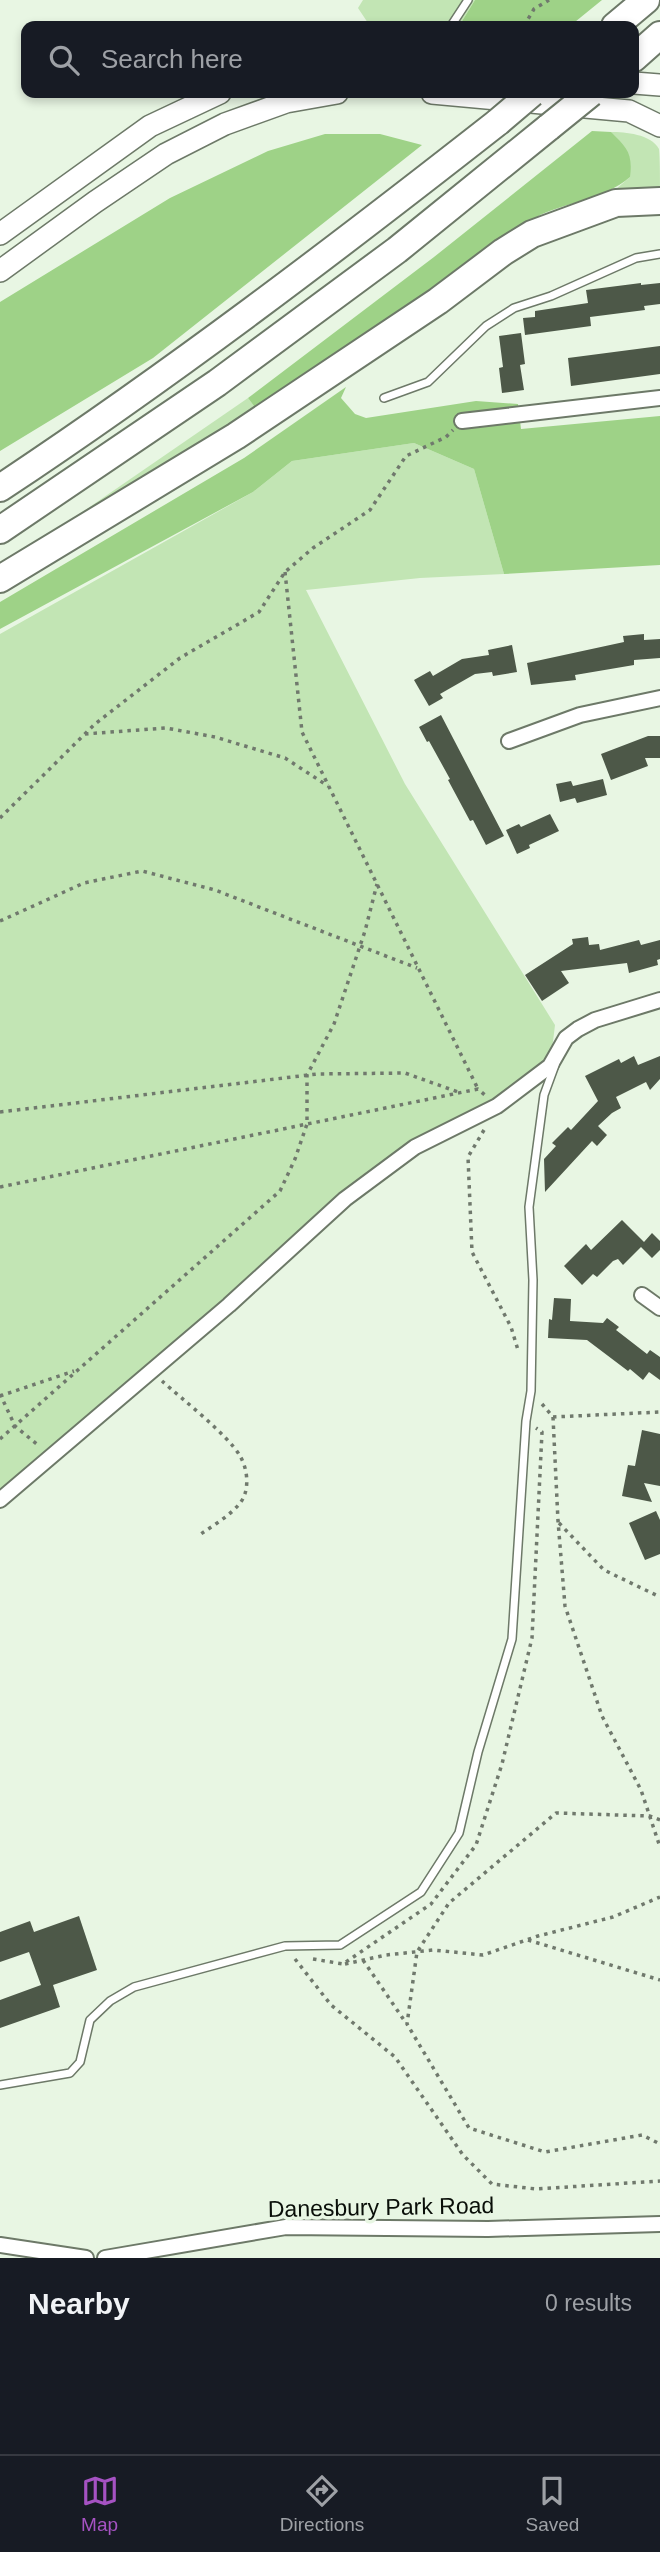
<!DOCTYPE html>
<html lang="en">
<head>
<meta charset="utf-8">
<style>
	body { margin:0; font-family:Helvetica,sans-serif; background:#20242c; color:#f1f3f6 }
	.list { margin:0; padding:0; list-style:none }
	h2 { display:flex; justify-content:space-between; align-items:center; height:91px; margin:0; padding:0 28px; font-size:30px }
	h2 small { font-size:23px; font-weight:400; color:#9ea1a6 }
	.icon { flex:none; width:38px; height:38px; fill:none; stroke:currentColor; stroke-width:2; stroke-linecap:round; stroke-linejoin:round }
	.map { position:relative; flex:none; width:660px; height:2258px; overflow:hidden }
	.search { position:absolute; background:#171b24; box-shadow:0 4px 10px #0003; left:21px; right:21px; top:21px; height:77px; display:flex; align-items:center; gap:18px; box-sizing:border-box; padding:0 24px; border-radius:14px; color:#9ea1a6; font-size:26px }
	.sheet { height:196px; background:#171b24 }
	nav { display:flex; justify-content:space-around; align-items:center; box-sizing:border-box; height:98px; border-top:2px solid #363941; background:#171b24; font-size:19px; color:#9ea1a6 }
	nav a { display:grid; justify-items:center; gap:4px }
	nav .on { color:#a552c2 }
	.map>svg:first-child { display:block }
	.green { fill:#c2e5b4 }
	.forest { fill:#9ed287 }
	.building { fill:#4d5848 }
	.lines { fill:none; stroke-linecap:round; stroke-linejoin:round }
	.service-casing { stroke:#6d7968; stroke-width:10 }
	.minor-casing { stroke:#6d7968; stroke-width:18 }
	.secondary-casing { stroke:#6d7968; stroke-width:24 }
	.motorway-casing { stroke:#6d7968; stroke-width:30 }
	.path { stroke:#70796d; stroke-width:3.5; stroke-dasharray:3.5 5; stroke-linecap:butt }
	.service { stroke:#fff; stroke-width:7 }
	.minor { stroke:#fff; stroke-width:14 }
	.secondary { stroke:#fff; stroke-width:21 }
	.motorway { stroke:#fff; stroke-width:26 }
	.motorway-bridge-casing { stroke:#6d7968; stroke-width:30; stroke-linecap:butt }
	.motorway-bridge { stroke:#fff; stroke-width:26 }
	.labels { text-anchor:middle; stroke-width:7; stroke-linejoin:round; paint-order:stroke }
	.street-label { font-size:23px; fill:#090e08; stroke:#e8f6e3 }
</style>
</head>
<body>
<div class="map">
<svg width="660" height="2258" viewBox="0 0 660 2258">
	<rect width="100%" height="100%" fill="#e8f6e3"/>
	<path class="green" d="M363,0H475L459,26H370L358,8Z
		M611,132C625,132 651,134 659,149C660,159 660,179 660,190H615L630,177Z
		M248,398L257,410L33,546Z
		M414,443L474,469L504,574L420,578L306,590L405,784L555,1025L550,1066L497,1106L415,1147L0,1505V634L253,492L292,461Z"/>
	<path class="forest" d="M475,0H602L570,26H459Z
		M592,131L611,132C627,148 633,153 630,177C604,199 571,201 540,215L257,410L248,398L434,257Z
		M325,134H380L422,145L153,358L0,451V302L170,198L268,151Z
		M346,387L341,398L355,414L366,418L476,401L518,404L521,429L660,416V565L504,574L474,469L414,443L292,461L253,492L0,629V602L244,458Z"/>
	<path class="building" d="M641,283V285L660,283V304L644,306L645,310L590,317L591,326L525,335L523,318L535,317V311L588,303L586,290Z
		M521,333L525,364L520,365L524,390L502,393L499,368L503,367L499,336Z
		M660,346V374L571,386L568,358Z
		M644,634V640L660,639V658L634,660V665L575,675L576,680L531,685L527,663L624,642L623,636Z
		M512,645L517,672L493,676L492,672L475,674L440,694L443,698L429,706L414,680L430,671L433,676L462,659L489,655L488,650Z
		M441,715L504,836L486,845L473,820L470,821L448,780L450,779L429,741L427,742L419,727Z
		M648,736H660V758H645L648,766L611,780L601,754Z
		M603,779L607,795L577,803L575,798L560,802L556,784L571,781L573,786Z
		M550,814L559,831L529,845L530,848L517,854L506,830L519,824L521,827Z
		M588,937L589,945L599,944L600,950L639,940L641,945L660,940V959L657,960L658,965L629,973L627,963L561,971L569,983L542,1001L525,975L573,944L572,939Z
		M634,1056L638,1065L660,1056V1079L650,1090L646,1082L616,1097L621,1108L612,1113L598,1126L607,1135L597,1146L592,1141L545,1192L544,1159L556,1146L552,1143L568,1127L571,1130L598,1101L585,1076L619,1059L621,1063Z
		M622,1220L644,1242L652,1233L660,1241V1250L652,1258L641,1247L623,1265L618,1259L613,1261L597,1277L593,1274L582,1285L564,1266L586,1244L591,1250Z
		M554,1298L571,1299L570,1321L603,1323L607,1318L619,1327L616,1330L647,1354L650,1350L660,1357V1380L649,1372L643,1380L630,1369L628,1371L587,1340L548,1338L549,1319L552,1320Z
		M642,1430L660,1434V1486L644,1483L652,1502L622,1496L628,1465L635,1466Z
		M656,1511L660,1520V1554L645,1560L629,1523Z
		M79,1916L97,1970L53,1985L60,2007L0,2028V2000L41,1985L29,1952L0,1962V1932L30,1921L34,1932Z"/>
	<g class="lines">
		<g class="service-casing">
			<path id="service" d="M451,26L468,0
				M384,398L428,382L486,326L514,308L551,296L636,258L660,254
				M0,2085L70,2073L80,2062L90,2020L110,2001L134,1987L285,1946L340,1945L421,1892L459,1833L478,1752L512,1639L526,1421L531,1391L533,1280L529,1207L544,1095L555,1065"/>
		</g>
		<g class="minor-casing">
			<path id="minor" d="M462,421L660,398
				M509,741L580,715L660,698
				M642,1295L660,1308
				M0,1500L229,1305L345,1199L415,1147L497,1106L550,1066L566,1038L578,1029L595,1020L660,1000
				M0,2245L86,2258
				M105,2258L286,2227L488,2229L660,2224"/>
		</g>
		<g class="secondary-casing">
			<path id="secondary" d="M634,83L660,85
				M432,93L629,111L660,126
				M0,234L150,126L220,93
				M0,271L95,202L166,154L225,124L286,102L337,93"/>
		</g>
		<g class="motorway-casing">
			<path id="motorway" d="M615,26L646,0
				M634,58L660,35
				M0,488C172,374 336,249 498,122
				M0,530L217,383L397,250L549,127
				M0,579L236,436L438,301L503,252L532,234L616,203L660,201"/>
		</g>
		<path class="path" d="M524,26L534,9L549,0
			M285,572L302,732L478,1089
			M85,734L166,728L215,737L285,758L328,786
			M0,818L95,724L180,658L259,612L285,572L313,548L370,510L406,456L446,437L453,430
			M0,921L84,883L142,871L215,890L417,968
			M0,1112L317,1074L405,1073L458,1092
			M484,1130L468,1157L472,1252L511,1327L518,1350
			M0,1187L478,1089L486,1096
			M162,1381C182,1399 228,1435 240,1456C248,1469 250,1491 240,1503C230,1516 212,1526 198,1536
			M0,1394L15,1426L39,1446
			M0,1396L74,1371
			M542,1404L553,1417L660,1412
			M553,1417L558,1521L565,1606L602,1716L641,1790L660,1847
			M0,1439L280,1191L295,1159L307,1124V1075L334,1024L365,931L377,884
			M559,1523L604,1570L660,1597
			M660,1820L650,1816L556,1813L449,1903L417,1952L407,2024L469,2128L545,2152L642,2135L660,2144
			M528,1940L660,1980
			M295,1959L331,2005L395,2057L463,2155L492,2184L536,2189L660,2181
			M313,1959L343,1964L431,1904L476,1845L502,1764L532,1638L542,1432L536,1428
			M363,1960L406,2023
			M345,1964L386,1955L433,1950L483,1955L538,1936L613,1917L660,1897"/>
		<use href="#service" class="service"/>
		<use href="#minor" class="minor"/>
		<use href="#secondary" class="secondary"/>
		<use href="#motorway" class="motorway"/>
		<g class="motorway-bridge-casing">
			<path id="motorway-bridge" d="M498,122L532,93
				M549,127L591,93"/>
		</g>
		<use href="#motorway-bridge" class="motorway-bridge"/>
	</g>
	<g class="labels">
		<g class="street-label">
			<text transform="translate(381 2207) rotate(-1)" y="8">Danesbury Park Road</text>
		</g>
	</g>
</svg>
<div class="search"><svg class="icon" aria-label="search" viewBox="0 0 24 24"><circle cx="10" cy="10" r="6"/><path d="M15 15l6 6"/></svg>Search here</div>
</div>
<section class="sheet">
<h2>Nearby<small>0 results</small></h2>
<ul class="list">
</ul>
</section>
<nav>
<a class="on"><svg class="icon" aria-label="map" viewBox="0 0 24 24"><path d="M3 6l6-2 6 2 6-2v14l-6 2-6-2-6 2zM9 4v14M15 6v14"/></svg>Map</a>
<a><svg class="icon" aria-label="directions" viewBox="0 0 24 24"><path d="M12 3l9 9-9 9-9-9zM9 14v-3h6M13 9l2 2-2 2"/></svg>Directions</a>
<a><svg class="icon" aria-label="saved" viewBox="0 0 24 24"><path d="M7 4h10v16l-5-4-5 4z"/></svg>Saved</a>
</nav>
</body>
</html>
